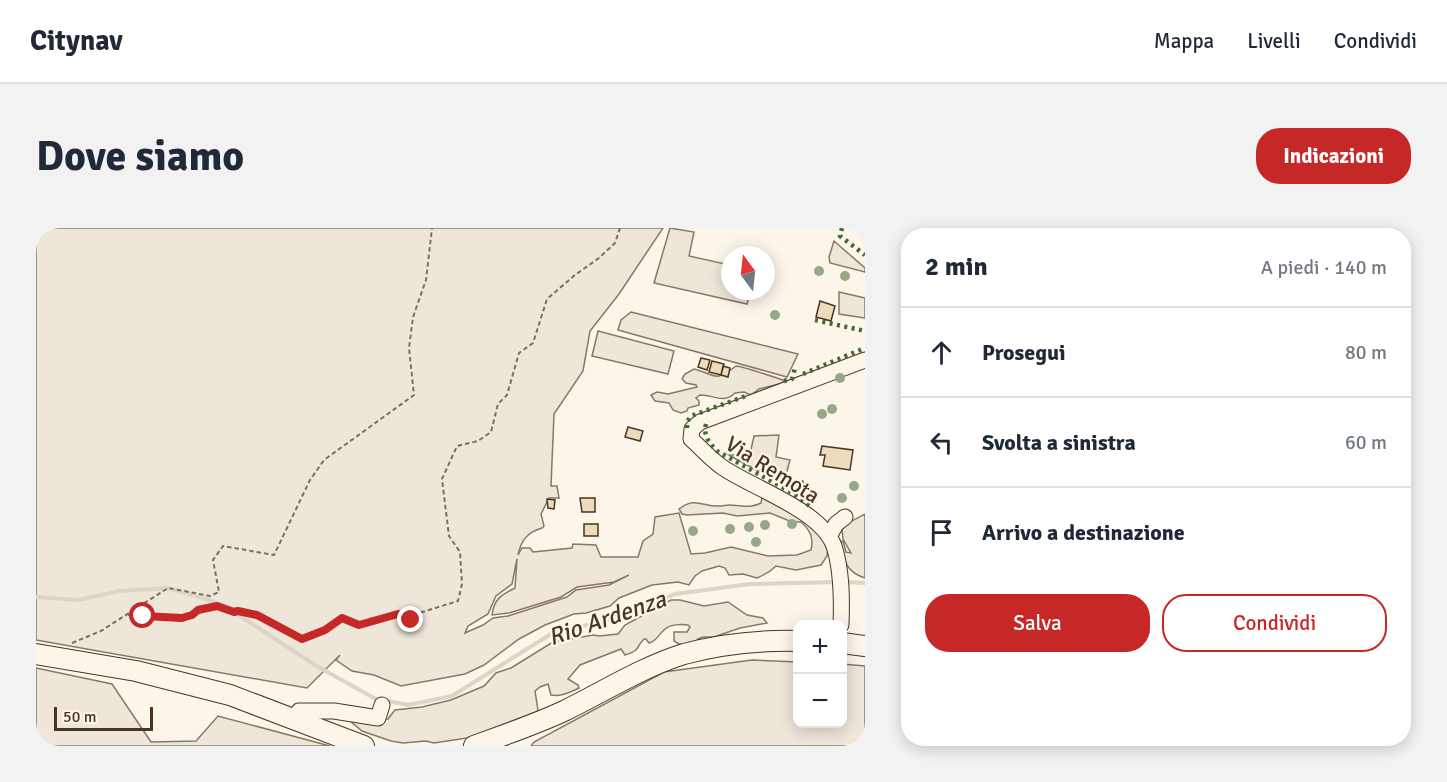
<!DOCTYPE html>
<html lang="it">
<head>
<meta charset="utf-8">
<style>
	body { margin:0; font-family:Signika,sans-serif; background:#f2f2f3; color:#1f2937 }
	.controls { position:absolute; right:18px; bottom:18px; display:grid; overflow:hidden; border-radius:12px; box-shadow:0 3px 15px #0003 }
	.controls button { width:54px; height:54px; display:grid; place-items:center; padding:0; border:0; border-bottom:2px solid #e0e1e3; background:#fff; color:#1f2937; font:30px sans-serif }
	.compass { position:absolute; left:685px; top:18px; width:54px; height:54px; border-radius:50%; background:#fff; box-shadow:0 3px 15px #0003; rotate:345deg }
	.scale { position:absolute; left:18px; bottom:15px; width:99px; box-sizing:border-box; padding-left:6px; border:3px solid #4a3520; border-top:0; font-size:16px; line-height:21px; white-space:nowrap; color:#4a3520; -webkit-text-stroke:4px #fbf6e9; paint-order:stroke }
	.stop { position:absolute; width:18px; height:18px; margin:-14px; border:4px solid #c62828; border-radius:50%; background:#fff }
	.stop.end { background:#c62828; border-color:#fff; box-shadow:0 2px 6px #0008 }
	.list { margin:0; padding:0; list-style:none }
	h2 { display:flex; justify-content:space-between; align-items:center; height:78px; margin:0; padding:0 24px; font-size:26px }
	h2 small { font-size:20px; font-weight:400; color:#747a83 }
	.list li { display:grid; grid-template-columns:39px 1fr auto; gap:18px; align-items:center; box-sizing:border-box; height:90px; padding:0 24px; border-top:2px solid #e0e1e3 }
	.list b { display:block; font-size:22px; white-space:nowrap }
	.list em { font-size:20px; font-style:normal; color:#747a83 }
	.actions { display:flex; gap:12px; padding:18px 24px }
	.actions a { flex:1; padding:14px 0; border:2px solid #c62828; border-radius:24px; text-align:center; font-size:21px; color:#c62828 }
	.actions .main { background:#c62828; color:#fff }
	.icon { flex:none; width:33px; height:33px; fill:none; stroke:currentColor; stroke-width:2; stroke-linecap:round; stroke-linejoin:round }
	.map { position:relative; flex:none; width:829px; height:518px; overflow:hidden; border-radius:24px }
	header { display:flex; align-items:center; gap:36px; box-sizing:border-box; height:84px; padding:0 30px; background:#fff; border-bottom:2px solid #e0e1e3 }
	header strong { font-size:28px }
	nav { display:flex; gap:33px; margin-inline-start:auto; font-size:21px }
	.intro { display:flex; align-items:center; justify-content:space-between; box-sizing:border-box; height:144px; padding:0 36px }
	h1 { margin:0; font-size:42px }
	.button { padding:15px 27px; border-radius:24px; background:#c62828; color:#fff; font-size:21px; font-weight:700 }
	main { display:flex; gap:36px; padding:0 36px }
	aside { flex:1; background:#fff; border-radius:24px; box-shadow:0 3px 15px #0003 }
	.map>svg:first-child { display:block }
	.green { fill:#ede6d9; stroke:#887966; stroke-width:1.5; fill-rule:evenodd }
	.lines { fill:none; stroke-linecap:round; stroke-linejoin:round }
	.stream { stroke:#dcd4c6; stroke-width:4 }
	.building { fill:#ecdcbc; stroke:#4a3520; stroke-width:1.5 }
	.minor-casing { stroke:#4a3520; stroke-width:17 }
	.major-casing { stroke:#4a3520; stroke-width:22 }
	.path { stroke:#7f6f5c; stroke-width:2; stroke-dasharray:4.5 3; stroke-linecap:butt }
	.minor { stroke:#fbf6e9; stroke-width:15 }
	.major { stroke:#fbf6e9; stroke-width:20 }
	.hedge { stroke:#436837; stroke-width:4.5; stroke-dasharray:3 4.5; stroke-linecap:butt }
	.tree { fill:#96a887 }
	.route { stroke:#c62828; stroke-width:8 }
	.labels { text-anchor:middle; stroke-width:4.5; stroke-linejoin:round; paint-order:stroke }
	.street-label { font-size:22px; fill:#4a3520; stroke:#fbf6e9 }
	.water-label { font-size:24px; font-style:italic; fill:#4a3520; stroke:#fbf6e9 }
</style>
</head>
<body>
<header>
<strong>Citynav</strong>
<nav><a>Mappa</a><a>Livelli</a><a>Condividi</a></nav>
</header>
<div class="intro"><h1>Dove siamo</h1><a class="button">Indicazioni</a></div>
<main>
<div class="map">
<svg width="829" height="518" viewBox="0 0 829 518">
	<rect width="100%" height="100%" fill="#fbf6e9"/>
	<path class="green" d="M0,0H627L583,66L554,103L547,143L518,186L515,258H521L523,270H513L505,286L508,298L506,300C492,304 485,312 482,327L486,320H494L497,324L536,320L537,316L560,317L565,329H602L607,313L617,306L619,289L643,285L655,326L669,325L695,319L732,328L761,327L775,322C778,310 774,302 765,294H756L734,285L701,288L687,285L651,287L646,286L643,281C659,268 667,279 683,278C687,278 690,277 693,277C705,277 714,281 725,275L726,269L778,296L792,319L791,328L785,337L760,342L740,338C735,343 726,348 721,350L707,346L693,347L689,340L683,338L666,343L659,348L653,357L642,354L616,357L583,370L574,378L550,385L538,386L509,397L483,411L448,437L429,446L365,458L338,447L316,443L300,432L304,427L271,460L0,412ZM481,331L479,360C465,367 458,371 456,387L473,385L525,369L541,359L578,354L593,347L573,357L540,362L531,369L472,388L457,390L447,397L429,405L432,398L452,386L460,368L476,356Z
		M634,0L658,4L653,28L694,37V63H715L711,76L618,55Z
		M798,13L829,40V44L794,35L793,29Z
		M803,64L829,70V90L803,86Z
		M595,84L762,126L751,149L582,102L585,92Z
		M562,103L638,123L632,146L556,128Z
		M700,138C704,138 744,151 747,152V155L723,161L715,167L708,164L699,165C688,176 678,167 664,167L660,170L663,173V177L652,180L651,183L645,185L637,182L633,175L619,173L615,167L621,164L632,166L661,159L660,157L650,155L646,151L649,146L658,141C680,146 677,156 700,138Z
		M743,207L740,229L754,232L749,250L720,242L693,227L714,226L718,208Z
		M829,286V350C810,344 808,332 802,315L807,313L810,324L815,325L807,311L806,301L812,295Z
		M635,372H644L668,378L692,374L711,387L727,390L731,395L704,400L678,409H667L662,411L657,417L643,416L638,413V404H651L654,399L652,397C646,396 633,396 628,402C622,407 622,412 613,415L610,411H608C599,420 605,422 589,427L585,421L544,437L532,451L542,457L543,460C534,464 525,469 515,467L512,456L504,459L499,463L502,482L500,484L431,510L398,515L390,513L367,515L355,513L326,503L314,493L352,491L359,482L386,479L415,472L448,458L460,445L475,440L517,414L557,407L563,408L582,406L589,397Z
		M716,432L761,434L762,496H806L807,436L829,438V518H495L498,514L628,444Z
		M0,440L76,456L115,514L160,513L182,488L294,518H0Z"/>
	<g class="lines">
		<path class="stream" d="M809,354L829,355
			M0,369L43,372L83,363L132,360L174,372L198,384L279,437L338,470L372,477L416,468L515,406L584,389L639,366L714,356L802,354"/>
	</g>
	<path class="building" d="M784,73L799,78L795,93L780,89Z
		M665,130L674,132L671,142L662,139Z
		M676,133L688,136L685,147L673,144Z
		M687,138L694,140L692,149L685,147Z
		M592,199L607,203L604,213L589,209Z
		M786,218L817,222L814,242L787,238L789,227H784Z
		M544,270H559V284H546Z
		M511,271L519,272L518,281L512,280Z
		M548,296H562V308H548Z"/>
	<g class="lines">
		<g class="minor-casing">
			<path id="minor" d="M795,305L800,296L809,289
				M805,397C806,371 806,343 798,318C785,282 716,260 686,239C675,231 665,220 655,211L656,201L664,194L829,132
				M259,493L263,483H298L342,490L346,477"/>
		</g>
		<g class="major-casing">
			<path id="major" d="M806,415L829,418
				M0,426L100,443L194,467L328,518
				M438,518C468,507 498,497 528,483C567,464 606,439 648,426C685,416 723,412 762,413"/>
		</g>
		<path class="path" d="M92,387L146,390L162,382L181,378L198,384L202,383L221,387L266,411L289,402L306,390L323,397L362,386L375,392L383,385L422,373L426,356L424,324L413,308L406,251L421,218L442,213L455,204L462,176L471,167L483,125L497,115L511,71L539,47L563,30L579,15L584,0
			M36,415L65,403L132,360L174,368L183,364L177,332L187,318L238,327L274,252L288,232L378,167L373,120L377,89L390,52L396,0"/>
		<use href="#minor" class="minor"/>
		<use href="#major" class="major"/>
		<path class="hedge" d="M806,0L804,8L829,27
			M779,92L829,103
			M767,146L829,120
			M748,153L756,151L759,140
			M670,196C667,207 673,215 681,223L755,264L775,279
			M651,200V194L655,188L710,168
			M765,253L776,274"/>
	</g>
	<g class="tree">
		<circle cx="783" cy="43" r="5"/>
		<circle cx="809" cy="48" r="5"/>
		<circle cx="739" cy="87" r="5"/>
		<circle cx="804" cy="150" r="5"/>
		<circle cx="796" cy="181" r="5"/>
		<circle cx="786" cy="186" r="5"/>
		<circle cx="818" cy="258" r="5"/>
		<circle cx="806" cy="270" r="5"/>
		<circle cx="756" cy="296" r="5"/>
		<circle cx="729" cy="297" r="5"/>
		<circle cx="713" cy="299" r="5"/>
		<circle cx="694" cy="301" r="5"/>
		<circle cx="657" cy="303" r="5"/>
		<circle cx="720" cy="314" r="5"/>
	</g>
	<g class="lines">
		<path class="route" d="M107,388L146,390L156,387L162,382L181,378L198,384L202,383L221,387L266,411L289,402L306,390L323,397L362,386L375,392"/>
	</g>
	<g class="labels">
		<g class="street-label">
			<text transform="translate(737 241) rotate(32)" y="8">Via Remota</text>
		</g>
		<g class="water-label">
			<text transform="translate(571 390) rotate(-19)" y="8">Rio Ardenza</text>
		</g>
	</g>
</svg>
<div class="controls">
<button>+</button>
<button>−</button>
</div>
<svg class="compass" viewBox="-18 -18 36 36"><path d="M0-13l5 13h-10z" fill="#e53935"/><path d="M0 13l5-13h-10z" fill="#747a83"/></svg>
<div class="scale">50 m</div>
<div class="stop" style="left:107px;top:388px"></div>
<div class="stop end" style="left:375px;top:392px"></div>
</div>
<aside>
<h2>2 min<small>A piedi · 140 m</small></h2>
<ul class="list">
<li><svg class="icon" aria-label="ahead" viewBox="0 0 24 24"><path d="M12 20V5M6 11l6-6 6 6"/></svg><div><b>Prosegui</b></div><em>80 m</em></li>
<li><svg class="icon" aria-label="left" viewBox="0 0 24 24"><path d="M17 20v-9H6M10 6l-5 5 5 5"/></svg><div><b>Svolta a sinistra</b></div><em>60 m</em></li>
<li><svg class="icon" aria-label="arrive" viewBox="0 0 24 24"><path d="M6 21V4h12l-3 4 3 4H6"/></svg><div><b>Arrivo a destinazione</b></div></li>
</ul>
<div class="actions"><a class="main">Salva</a><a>Condividi</a></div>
</aside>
</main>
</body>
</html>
